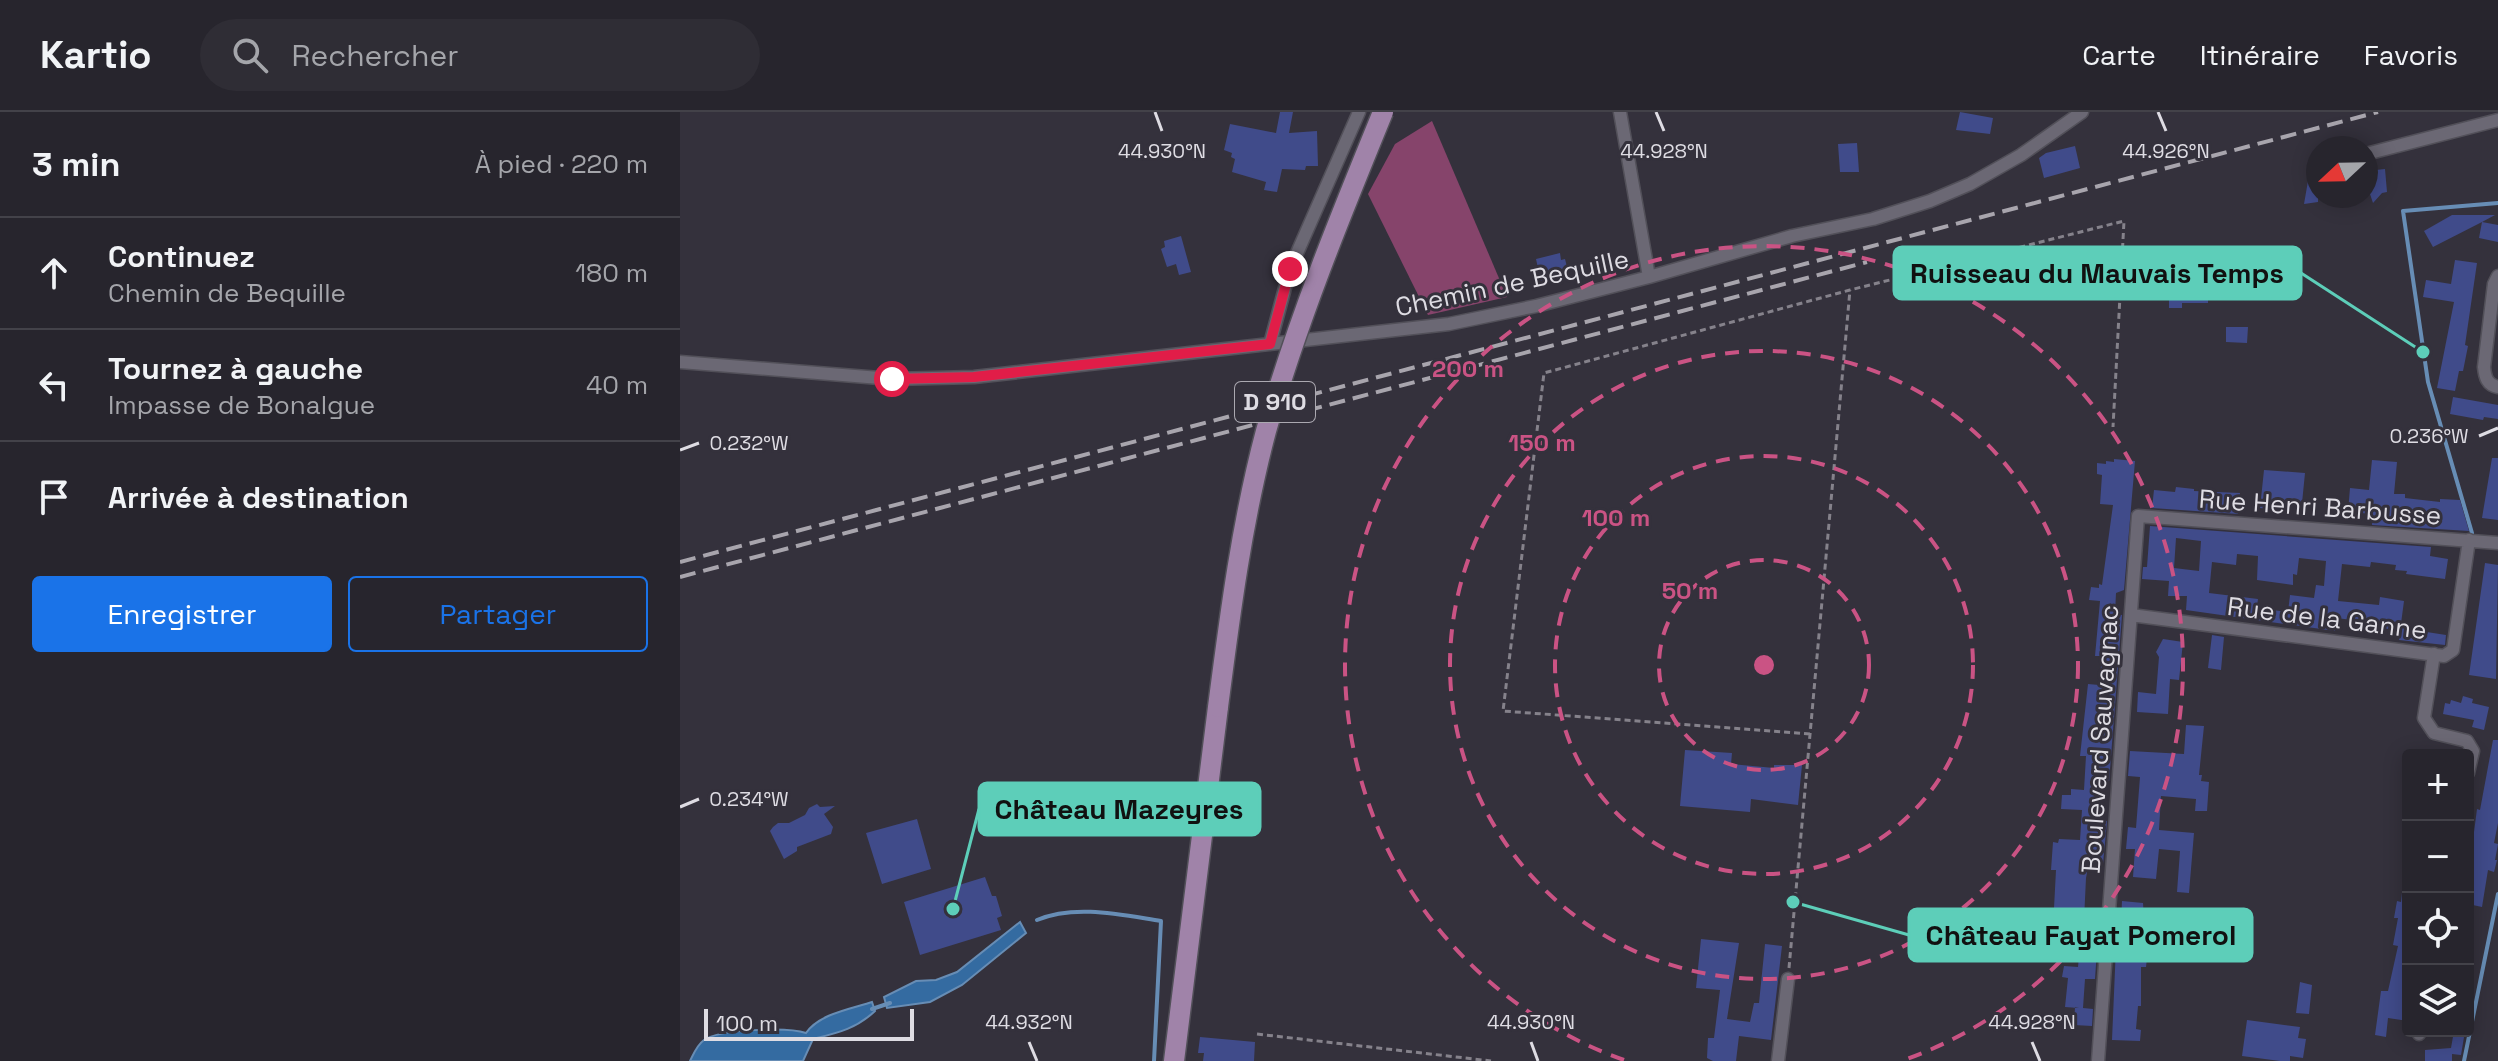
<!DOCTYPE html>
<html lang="fr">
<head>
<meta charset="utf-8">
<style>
	body { margin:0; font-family:"Space Grotesk",sans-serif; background:#2f2d35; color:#f1f3f6 }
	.controls { position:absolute; right:24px; bottom:24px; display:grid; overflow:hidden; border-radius:8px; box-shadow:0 4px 20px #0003 }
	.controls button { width:72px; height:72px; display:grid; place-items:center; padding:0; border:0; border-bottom:2px solid #434249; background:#27252d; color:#f1f3f6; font:40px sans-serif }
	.compass { position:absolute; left:1626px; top:24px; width:72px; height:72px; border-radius:50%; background:#27252d; box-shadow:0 4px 20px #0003; rotate:248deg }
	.scale { position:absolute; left:24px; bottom:20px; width:210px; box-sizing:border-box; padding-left:8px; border:4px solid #dedce3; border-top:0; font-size:22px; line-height:28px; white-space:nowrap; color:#dedce3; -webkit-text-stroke:6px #34313c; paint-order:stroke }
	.stop { position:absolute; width:24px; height:24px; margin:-18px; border:6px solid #e11d48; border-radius:50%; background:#fff }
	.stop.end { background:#e11d48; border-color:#fff; box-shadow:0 2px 8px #0008 }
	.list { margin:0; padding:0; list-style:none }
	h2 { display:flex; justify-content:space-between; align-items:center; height:104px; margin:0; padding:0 32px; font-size:34px }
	h2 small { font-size:26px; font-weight:400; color:#a4a5aa }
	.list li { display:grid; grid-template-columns:52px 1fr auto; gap:24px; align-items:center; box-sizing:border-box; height:112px; padding:0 32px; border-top:2px solid #434249 }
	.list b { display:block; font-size:30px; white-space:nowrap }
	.list p { margin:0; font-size:26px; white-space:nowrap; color:#a4a5aa }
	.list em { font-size:26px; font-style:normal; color:#a4a5aa }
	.actions { display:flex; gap:16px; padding:24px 32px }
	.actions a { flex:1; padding:18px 0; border:2px solid #1a73e8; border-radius:8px; text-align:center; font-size:28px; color:#1a73e8 }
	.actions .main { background:#1a73e8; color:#fff }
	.icon { flex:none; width:44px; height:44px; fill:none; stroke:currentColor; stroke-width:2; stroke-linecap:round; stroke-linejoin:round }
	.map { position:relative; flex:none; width:1818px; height:949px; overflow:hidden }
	header { display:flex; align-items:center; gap:48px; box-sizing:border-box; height:112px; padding:0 40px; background:#27252d; border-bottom:2px solid #434249 }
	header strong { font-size:38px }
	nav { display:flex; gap:44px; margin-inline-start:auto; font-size:28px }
	.search { width:560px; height:72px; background:#2f2d35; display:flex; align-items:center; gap:20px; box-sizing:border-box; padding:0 28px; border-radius:44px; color:#a4a5aa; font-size:30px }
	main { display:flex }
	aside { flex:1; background:#27252d }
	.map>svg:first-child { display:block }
	.forest { fill:#86446b }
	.water { fill:#346ba1; stroke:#678db5; stroke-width:2 }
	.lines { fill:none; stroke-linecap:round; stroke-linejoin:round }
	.stream { stroke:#678db5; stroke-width:4 }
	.building { fill:#404b8a; fill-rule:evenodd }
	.minor-casing { stroke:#525059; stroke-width:15 }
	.primary-casing { stroke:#525059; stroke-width:23 }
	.path { stroke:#85828b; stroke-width:3; stroke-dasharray:6 4; stroke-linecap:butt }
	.minor { stroke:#6b6874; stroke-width:12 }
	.primary { stroke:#a083a9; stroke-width:20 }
	.rail { stroke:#a8a5ad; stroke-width:4; stroke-dasharray:16 8; stroke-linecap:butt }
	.primary-bridge-casing { stroke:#525059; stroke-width:23; stroke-linecap:butt }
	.primary-bridge { stroke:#a083a9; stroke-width:20 }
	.route { stroke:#e11d48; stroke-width:10 }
	.ticks { fill:none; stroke:#dedce3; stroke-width:3 }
	.ring { fill:none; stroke:#ca5384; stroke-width:4; stroke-dasharray:14 10 }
	.labels { text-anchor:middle; stroke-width:6; stroke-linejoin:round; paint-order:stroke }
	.shield { fill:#34313c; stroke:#aba9b1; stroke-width:2 }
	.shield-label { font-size:24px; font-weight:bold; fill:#dedce3 }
	.street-label { font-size:26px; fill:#dedce3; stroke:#34313c }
	.ticks-label { font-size:20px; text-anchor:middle; fill:#dedce3; stroke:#34313c; stroke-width:6; stroke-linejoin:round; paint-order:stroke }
	.centre { fill:#ca5384; stroke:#34313c; stroke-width:4 }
	.ring-label { font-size:24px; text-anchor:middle; font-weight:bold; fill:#ca5384; stroke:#34313c; stroke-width:6; stroke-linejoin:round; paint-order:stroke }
	.leader { fill:none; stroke:#5dceb9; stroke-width:3 }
	.callout-dot { fill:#5dceb9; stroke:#34313c; stroke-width:3 }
	.callout { fill:#5dceb9; stroke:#5dceb9; stroke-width:3 }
	.callout-label { font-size:28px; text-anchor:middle; font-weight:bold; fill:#111 }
</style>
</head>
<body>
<header>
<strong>Kartio</strong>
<div class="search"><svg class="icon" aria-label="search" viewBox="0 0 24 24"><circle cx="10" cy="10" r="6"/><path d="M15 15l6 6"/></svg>Rechercher</div>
<nav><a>Carte</a><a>Itinéraire</a><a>Favoris</a></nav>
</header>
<main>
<aside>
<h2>3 min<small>À pied · 220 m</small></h2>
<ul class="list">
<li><svg class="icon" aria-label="ahead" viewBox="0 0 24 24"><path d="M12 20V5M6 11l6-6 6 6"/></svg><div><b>Continuez</b><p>Chemin de Bequille</p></div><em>180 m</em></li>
<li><svg class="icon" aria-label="left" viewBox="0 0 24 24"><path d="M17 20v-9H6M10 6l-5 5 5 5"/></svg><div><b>Tournez à gauche</b><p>Impasse de Bonalgue</p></div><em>40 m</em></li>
<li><svg class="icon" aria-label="arrive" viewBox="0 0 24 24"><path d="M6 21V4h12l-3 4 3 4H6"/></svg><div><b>Arrivée à destination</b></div></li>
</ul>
<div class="actions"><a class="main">Enregistrer</a><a>Partager</a></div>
</aside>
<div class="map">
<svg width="1818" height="949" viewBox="0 0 1818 949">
	<rect width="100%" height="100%" fill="#34313c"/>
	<path class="forest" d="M752,9L827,185L748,203L688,82L715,32Z"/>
	<path class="water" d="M340,810L346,821L282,873L250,890L207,896L204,885L236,869L256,868L277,860Z
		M192,890L195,899C176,917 157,921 133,927L123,949H10C14,941 17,933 24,928C39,917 108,915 126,921C139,902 170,897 192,890Z"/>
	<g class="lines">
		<path class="stream" d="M1792,421L1748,270L1723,99L1818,91
			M357,808C395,792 442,803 481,809L474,949
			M192,897L210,891
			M1784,949L1818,782"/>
	</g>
	<path class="building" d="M600,0H613L609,21L637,19L638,54H626L625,58L602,57L597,80L584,78L586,70L552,60L555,47L551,45L552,41L544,38L550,12L596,21Z
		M1280,0L1313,6L1310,22L1276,18Z
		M1177,31L1179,60H1160L1158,32Z
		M1395,34L1400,56L1364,66L1359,46L1366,41Z
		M1632,46L1638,47V90L1624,92Z
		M1705,57L1707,80L1702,81L1693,91L1690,82L1686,83V59Z
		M1772,103H1815L1802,110L1818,113V130L1799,126L1802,110L1753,135L1744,119Z
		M501,124L511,160L499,163L496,152L487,155L481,137L485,135L484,129Z
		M880,141L881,148L885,147L889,163L861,170L856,147Z
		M1775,148L1797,151L1785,233L1788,234L1783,259H1779L1775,279L1757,276L1774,190L1743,185L1746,168L1771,172Z
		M1501,176L1528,178V191H1502V196H1489V178Z
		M1546,215H1568L1567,231L1546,230Z
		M1773,285L1818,293V307L1804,305L1803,308L1770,302Z
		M1812,346H1818V408L1802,406Z
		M1434,347L1455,349L1444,478L1436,481L1435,502L1442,503L1429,670L1421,669L1417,708L1427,709L1423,752L1409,750L1406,766L1404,808L1419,809L1415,867H1405L1403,896L1413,897L1412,914L1394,913L1395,895L1399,896L1385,895L1388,866L1382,865L1384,854L1398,855L1400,833L1395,832L1396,813H1393V798L1374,796L1376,758H1371L1373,730L1378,731L1379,727L1400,728L1402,698L1381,697L1382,683H1391V677L1404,678L1406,644H1400L1408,572L1419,573L1422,544H1415L1420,489L1409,488L1411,475L1419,476V472L1422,473L1433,393L1420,392L1422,363L1417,362V351L1426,352V349L1434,350Z
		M1692,348L1717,350L1714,382H1725V386L1760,390V387L1780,388L1789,419L1692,413L1693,402L1668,400L1670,376L1689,378Z
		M1584,358L1625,361L1622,391L1598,389L1597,398L1580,396Z
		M1496,375L1514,377V379L1560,381L1558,402L1472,396L1474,378L1495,380Z
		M1470,414L1751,435L1750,444L1768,447L1765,467L1726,462L1727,459L1715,458L1716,453L1691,450L1690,455L1662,452L1658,489L1699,493L1700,485L1724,489L1720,519L1696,515L1697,511L1656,506L1655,519L1506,498L1507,484H1488L1489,469L1462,467L1463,455H1467ZM1496,426L1521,429L1519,459L1494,456ZM1557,442L1578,444L1577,468L1613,473V462L1617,463L1619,446L1646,449L1644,474L1636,473L1634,486L1610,483L1608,500L1584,497V495L1577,494L1578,487L1529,481L1532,450L1556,453Z
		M1805,451L1818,453L1816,567L1789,563Z
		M1721,516L1766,523L1765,533L1719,528Z
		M1532,523L1544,525L1541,558L1528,556Z
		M1483,527L1503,530L1499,568L1490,567L1488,602L1457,600L1458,580L1476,582L1479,545L1476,540Z
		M1783,584L1793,587L1792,591L1809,595L1804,618L1792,615L1794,608L1763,602L1765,591L1770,592L1771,588L1781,591Z
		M1506,613L1524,614L1519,663H1522L1521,669L1529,670L1527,699H1515L1516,687L1481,684L1479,718L1514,721L1509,781L1497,780L1500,739L1479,737L1476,767L1453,765L1455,737H1446L1448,715L1456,716L1460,665L1448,664L1450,639L1504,642Z
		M1813,628H1818V711L1814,731L1818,732L1815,748H1817L1814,760L1808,758L1802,795L1788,792V742L1791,743L1797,697L1800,698Z
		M1005,638L1052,641L1051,652L1094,656V653H1122L1118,693L1071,687L1070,700L1000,694Z
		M137,692L140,695L155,694L144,702L153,715L151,722L117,735V739L104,747L90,719L93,715L98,711H109L125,703L129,696Z
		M237,707L251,757L202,772L186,721Z
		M305,765L312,784H316L322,804L317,806L321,818L240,843L224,790Z
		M1722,781L1728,782V909L1708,906L1706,925L1695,923L1701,879H1708L1718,834L1713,833L1718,806H1714L1717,789L1721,790Z
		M1442,789L1463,791L1465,819L1462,836L1468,837L1466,855H1461V894H1458L1456,917L1461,918L1460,929L1432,928L1437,811H1441Z
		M1021,827L1059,831L1047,907L1070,910L1074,891H1079L1085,832L1102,834L1091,928L1059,924L1056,949H1033L1027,946L1028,926H1034L1040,878L1016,876Z
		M1620,870L1632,873L1629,902L1616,901Z
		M1567,908L1620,915L1618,926L1626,927L1623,946L1610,944V949H1600L1562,944Z
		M1774,919H1785L1781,943L1772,942V949H1745V938L1771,936Z
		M520,925L575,930L574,949H523L524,941H518Z"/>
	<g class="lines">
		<g class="minor-casing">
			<path id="minor" d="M940,0L969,165
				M1686,42L1818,8
				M1818,164L1814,172L1804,255C1805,265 1807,273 1818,275
				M590,232L610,157L679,0
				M0,250L212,267L294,265L769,212L856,194L969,165L1112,124L1193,107L1250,89L1290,72L1341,43L1402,0
				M1451,503L1764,544L1773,538L1789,428
				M1754,542L1744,606L1754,621L1787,629L1793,639L1788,661
				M1739,922V919
				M1098,949L1108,867
				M1418,949L1458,404L1818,431"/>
		</g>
		<g class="primary-casing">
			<path id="primary" d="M494,949L538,595"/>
		</g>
		<path class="path" d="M1130,622L823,599L864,261L1170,178L1444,109L1433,315
			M1109,856L1170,178
			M577,922L811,949"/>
		<use href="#minor" class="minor"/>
		<use href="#primary" class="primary"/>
		<path class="rail" d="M0,450L1698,0
			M0,465L1187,150"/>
		<g class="primary-bridge-casing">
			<path id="primary-bridge" d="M538,595C550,502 562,409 586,319C617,210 660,105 703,0"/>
		</g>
		<use href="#primary-bridge" class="primary-bridge"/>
	</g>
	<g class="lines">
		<path class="route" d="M212,267L294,265L590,232L610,157"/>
	</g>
	<path class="ticks" d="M475,0L482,19M976,0L984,19M1478,0L1486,19M1799,324L1818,316M0,338L19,331M0,695L19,687M349,930L357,949M851,930L858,949M1352,930L1360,949"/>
	<g class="ring">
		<circle cx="1084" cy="553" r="105"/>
		<circle cx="1084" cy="553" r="209"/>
		<circle cx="1084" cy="553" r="314"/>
		<path d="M944 948A419 419 0 1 1 1224 948"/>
	</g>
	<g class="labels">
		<rect class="shield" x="555" y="270" width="80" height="40" rx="6"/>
		<g class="shield-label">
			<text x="595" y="298">D 910</text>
		</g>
		<g class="street-label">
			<text transform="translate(832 171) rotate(-12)" y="9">Chemin de Bequille</text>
			<text transform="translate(1640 395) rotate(4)" y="9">Rue Henri Barbusse</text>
			<text transform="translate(1647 506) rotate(7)" y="9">Rue de la Ganne</text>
			<text transform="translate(1420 627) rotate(-86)" y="9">Boulevard Sauvagnac</text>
		</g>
	</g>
	<g class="ticks-label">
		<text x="482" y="46">44.930°N</text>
		<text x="984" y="46">44.928°N</text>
		<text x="1486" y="46">44.926°N</text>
		<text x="1749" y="331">0.236°W</text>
		<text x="69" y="338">0.232°W</text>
		<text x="69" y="694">0.234°W</text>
		<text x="349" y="917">44.932°N</text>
		<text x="851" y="917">44.930°N</text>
		<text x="1352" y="917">44.928°N</text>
	</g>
	<circle cx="1084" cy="553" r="12" class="centre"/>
	<g class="ring-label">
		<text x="788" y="265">200 m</text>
		<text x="862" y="339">150 m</text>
		<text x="936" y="414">100 m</text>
		<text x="1010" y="487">50 m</text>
	</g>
	<path class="leader" d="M1743 240L1621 161M273 797L299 697M1113 790L1229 823"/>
	<g class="callout-dot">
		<circle cx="1743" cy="240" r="8"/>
		<circle cx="273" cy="797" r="8"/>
		<circle cx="1113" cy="790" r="8"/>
	</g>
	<g class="callout">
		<rect x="1214" y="135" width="407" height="52" rx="8"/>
		<rect x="299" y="671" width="281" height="52" rx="8"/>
		<rect x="1229" y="797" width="343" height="52" rx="8"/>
	</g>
	<g class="callout-label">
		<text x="1417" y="171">Ruisseau du Mauvais Temps</text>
		<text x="439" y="707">Château Mazeyres</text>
		<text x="1401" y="833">Château Fayat Pomerol</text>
	</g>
</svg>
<div class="controls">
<button>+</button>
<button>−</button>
<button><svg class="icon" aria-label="locate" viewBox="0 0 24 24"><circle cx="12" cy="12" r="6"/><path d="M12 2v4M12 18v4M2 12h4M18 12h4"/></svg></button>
<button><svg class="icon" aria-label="layers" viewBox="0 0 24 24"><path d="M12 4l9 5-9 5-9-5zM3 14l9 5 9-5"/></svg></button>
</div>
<svg class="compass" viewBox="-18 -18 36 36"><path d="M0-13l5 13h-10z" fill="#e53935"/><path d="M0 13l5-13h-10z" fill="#a4a5aa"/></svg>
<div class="scale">100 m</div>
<div class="stop" style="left:212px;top:267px"></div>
<div class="stop end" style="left:610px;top:157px"></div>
</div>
</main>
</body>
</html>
